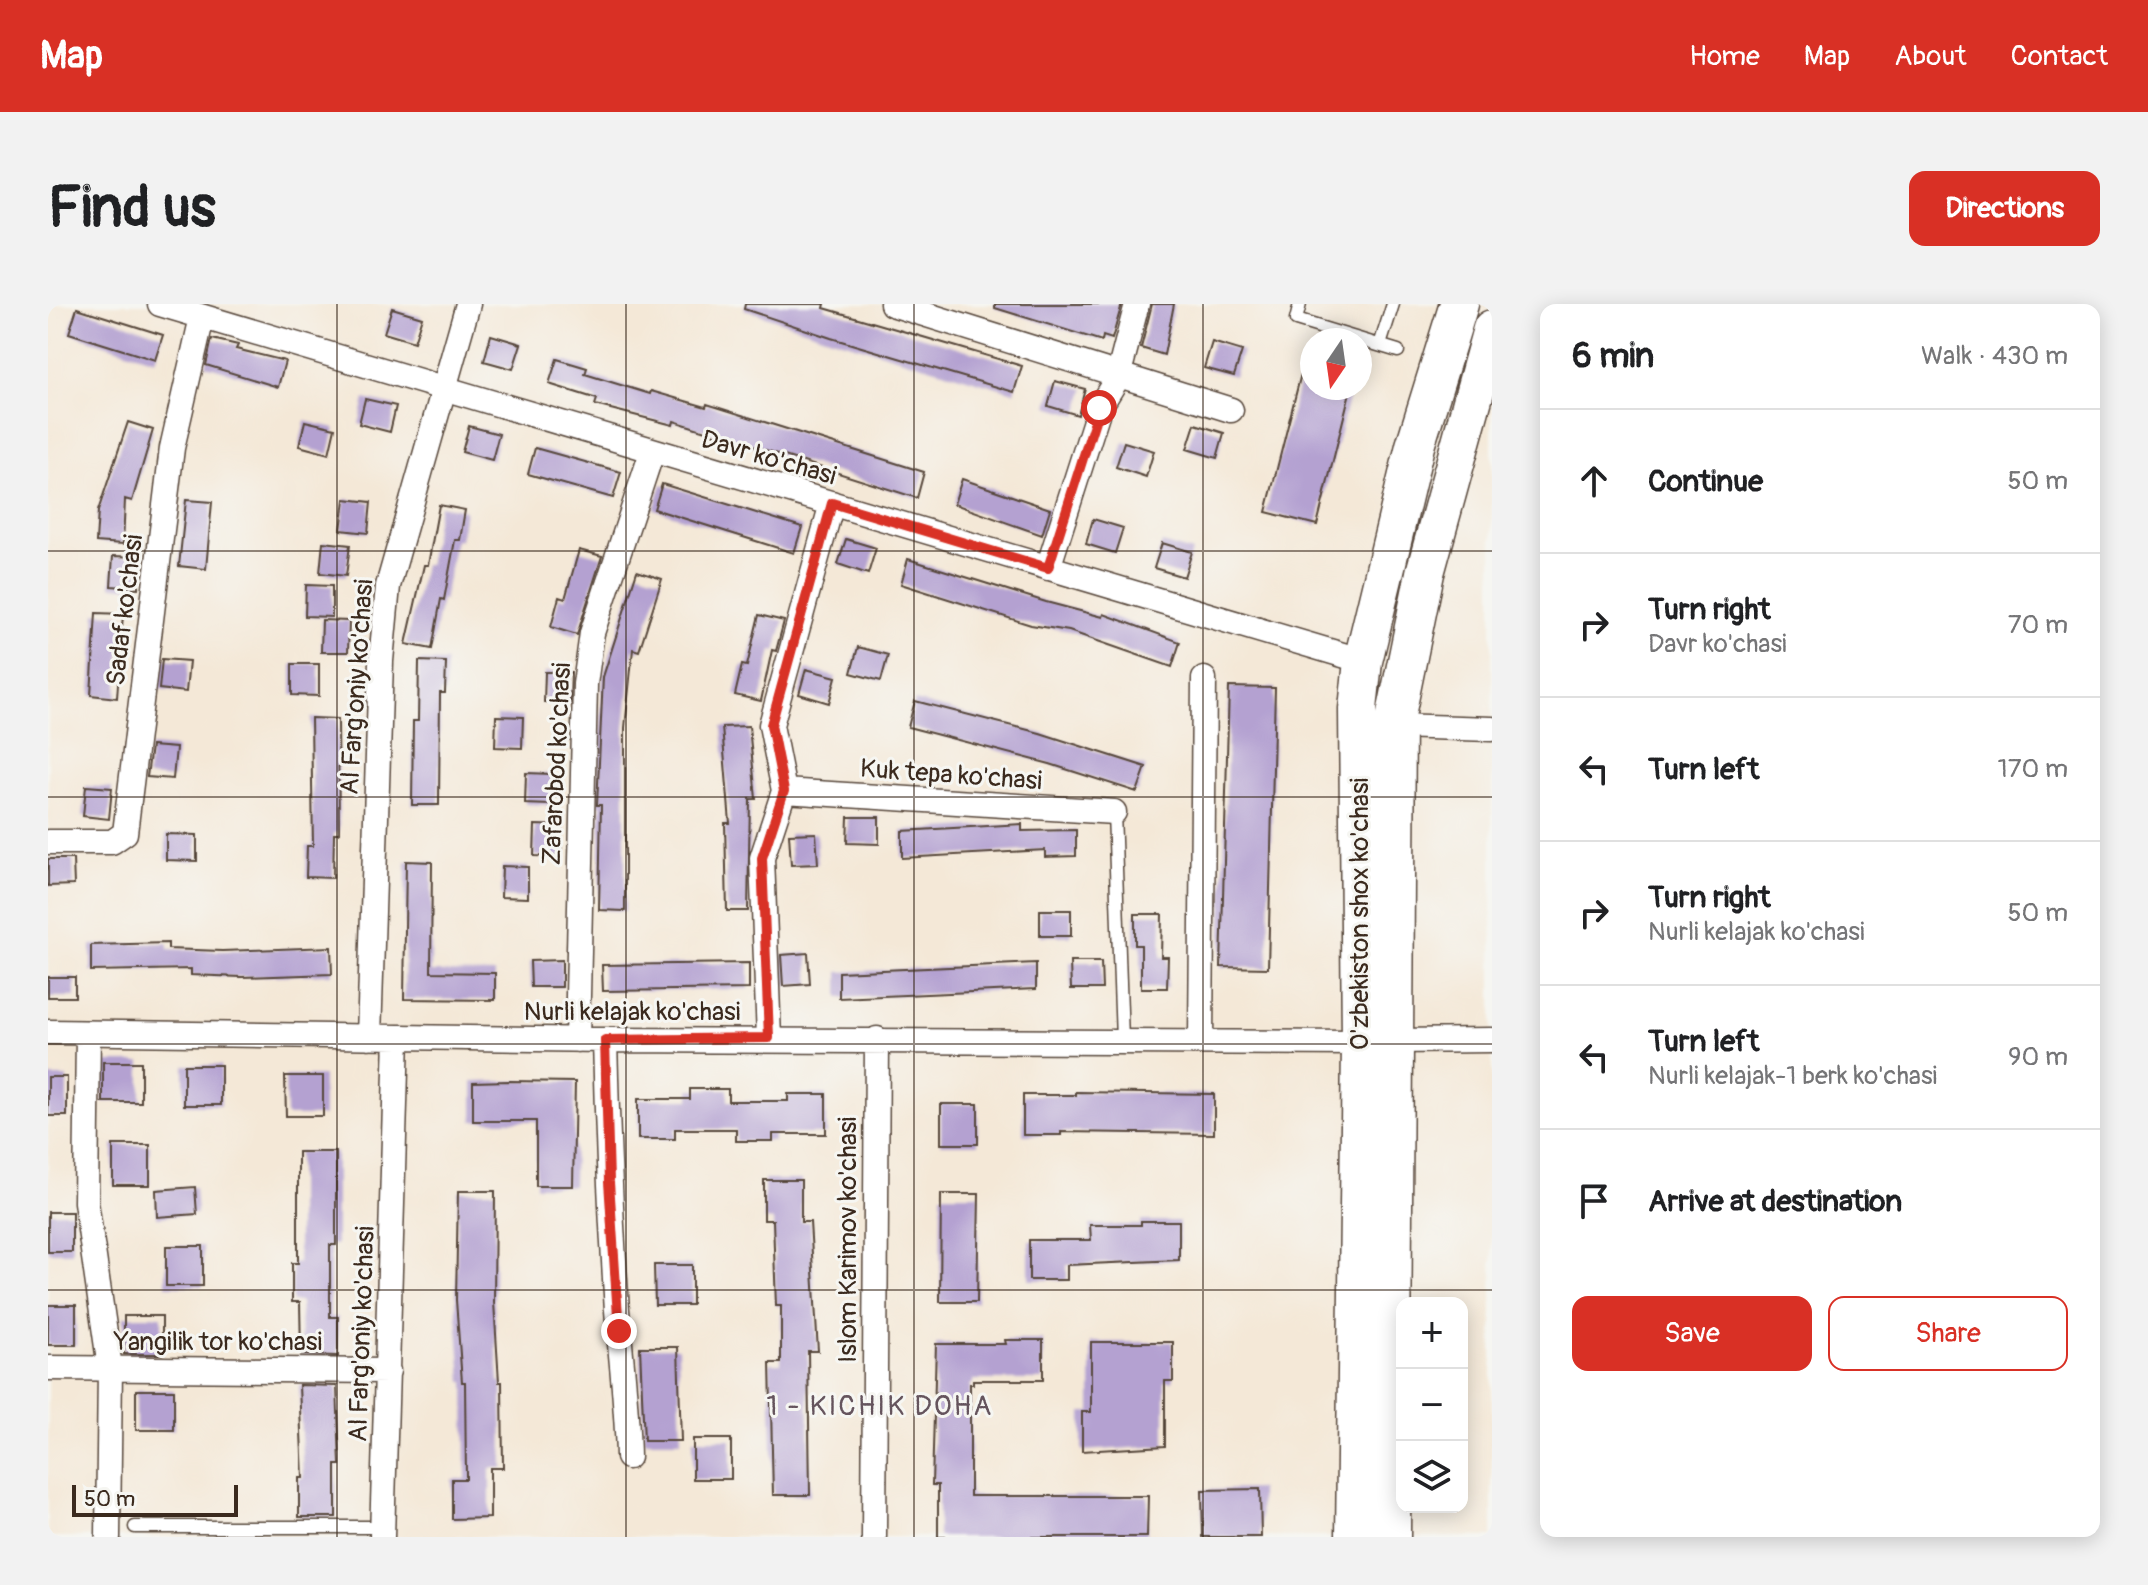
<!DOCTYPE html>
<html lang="en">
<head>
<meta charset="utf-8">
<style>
	body { margin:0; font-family:Pangolin,sans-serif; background:#f2f2f2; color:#202124 }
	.controls { position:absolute; right:24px; bottom:24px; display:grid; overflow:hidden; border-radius:16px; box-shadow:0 4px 20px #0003 }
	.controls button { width:72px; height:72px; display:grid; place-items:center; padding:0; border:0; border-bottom:2px solid #e0e0e0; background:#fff; color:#202124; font:40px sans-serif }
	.compass { position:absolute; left:1252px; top:24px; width:72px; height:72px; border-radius:50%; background:#fff; box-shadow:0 4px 20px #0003; rotate:193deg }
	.scale { position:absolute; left:24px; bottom:20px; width:166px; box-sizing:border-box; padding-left:8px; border:4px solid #3b2a1e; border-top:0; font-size:22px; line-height:28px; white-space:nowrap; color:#3b2a1e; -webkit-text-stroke:6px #f6f6f2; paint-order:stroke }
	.stop { position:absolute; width:24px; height:24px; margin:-18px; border:6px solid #d93025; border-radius:50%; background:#fff }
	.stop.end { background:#d93025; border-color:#fff; box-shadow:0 2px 8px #0008 }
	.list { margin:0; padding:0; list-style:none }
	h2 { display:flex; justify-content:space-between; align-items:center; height:104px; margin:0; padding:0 32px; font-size:34px }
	h2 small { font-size:26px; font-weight:400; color:#757577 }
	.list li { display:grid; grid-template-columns:52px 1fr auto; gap:24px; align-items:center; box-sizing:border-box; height:144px; padding:0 32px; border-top:2px solid #e0e0e0 }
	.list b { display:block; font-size:30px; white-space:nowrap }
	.list p { margin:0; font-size:26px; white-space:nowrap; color:#757577 }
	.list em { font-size:26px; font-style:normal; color:#757577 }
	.actions { display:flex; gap:16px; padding:24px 32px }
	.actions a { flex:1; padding:18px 0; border:2px solid #d93025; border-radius:16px; text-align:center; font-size:28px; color:#d93025 }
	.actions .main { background:#d93025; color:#fff }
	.icon { flex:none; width:44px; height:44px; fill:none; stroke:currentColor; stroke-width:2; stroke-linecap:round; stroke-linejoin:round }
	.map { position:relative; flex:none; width:1444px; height:1233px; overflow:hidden; border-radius:16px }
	header { display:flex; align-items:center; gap:48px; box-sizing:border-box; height:112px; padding:0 40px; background:#d93025; color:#fff }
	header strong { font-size:38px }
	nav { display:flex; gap:44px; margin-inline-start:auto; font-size:28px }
	.intro { display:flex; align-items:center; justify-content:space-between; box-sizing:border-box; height:192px; padding:0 48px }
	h1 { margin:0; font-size:56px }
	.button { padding:20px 36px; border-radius:16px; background:#d93025; color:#fff; font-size:28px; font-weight:700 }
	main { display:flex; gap:48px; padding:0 48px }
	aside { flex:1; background:#fff; border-radius:16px; box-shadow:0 4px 20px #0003 }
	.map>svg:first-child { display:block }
	.building { fill:#b4a1d1 }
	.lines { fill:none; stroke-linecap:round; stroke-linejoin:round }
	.lane-casing { stroke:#57463a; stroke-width:15 }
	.street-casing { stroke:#57463a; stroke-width:27 }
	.primary-casing { stroke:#57463a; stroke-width:41 }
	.lane { stroke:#fff; stroke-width:12 }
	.street { stroke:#fff; stroke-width:24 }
	.primary { stroke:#fff; stroke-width:38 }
	.route { stroke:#d93025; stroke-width:10 }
	.grid { fill:none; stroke:#3b2a1e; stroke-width:2; stroke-opacity:0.55 }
	.labels { text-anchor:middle; stroke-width:6; stroke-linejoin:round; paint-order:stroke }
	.street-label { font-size:26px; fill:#3b2a1e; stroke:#f6f6f2 }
	.neighbourhood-label { font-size:28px; letter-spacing:2px; fill:#65545d; stroke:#f6f6f2 }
</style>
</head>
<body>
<header>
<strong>Map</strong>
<nav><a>Home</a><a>Map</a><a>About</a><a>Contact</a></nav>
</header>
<div class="intro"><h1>Find us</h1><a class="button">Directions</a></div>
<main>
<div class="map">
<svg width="1444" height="1233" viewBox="0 0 1444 1233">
	<rect width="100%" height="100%" fill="#f6f6f2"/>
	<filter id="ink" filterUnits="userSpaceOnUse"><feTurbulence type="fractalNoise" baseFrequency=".0125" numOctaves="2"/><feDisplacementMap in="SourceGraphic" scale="16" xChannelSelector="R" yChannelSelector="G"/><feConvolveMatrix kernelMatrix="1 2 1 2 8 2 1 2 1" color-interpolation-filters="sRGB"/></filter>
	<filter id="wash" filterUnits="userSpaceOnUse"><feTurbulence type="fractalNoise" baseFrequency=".006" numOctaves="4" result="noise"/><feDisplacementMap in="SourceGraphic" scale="32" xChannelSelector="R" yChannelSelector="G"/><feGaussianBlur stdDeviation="1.8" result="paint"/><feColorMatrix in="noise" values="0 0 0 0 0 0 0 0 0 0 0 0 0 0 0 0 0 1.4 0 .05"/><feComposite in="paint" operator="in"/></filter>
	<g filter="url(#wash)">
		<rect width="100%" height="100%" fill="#f4e8d7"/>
		<g id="blocks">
			<path class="building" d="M697,0H777L776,4L974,62L966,88L783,34L696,5Z
				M947,0H1074L1064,35L1055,32L1054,37L947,4Z
				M1104,0H1126L1116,51L1093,44Z
				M29,4L115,31L107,56L21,29Z
				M344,4L374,13L366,38L336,29Z
				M443,31L473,40L465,65L436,57Z
				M164,35L190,41L188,45L237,57L230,83L158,61Z
				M1164,38L1194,47L1186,72L1156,64Z
				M1258,50H1264V84H1303L1269,221L1218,208Z
				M509,55L539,64L537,70L602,90L603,87L658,103L659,100L876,168L869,194L626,117L625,121L547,101L549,95L501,80Z
				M1007,77L1037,85L1030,111L1000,102Z
				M317,95L348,102L342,128L311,120Z
				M257,117L287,124L281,150L251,142Z
				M80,118L105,126L84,197L77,195L75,240L48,238L50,207Z
				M1147,120L1176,129L1169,154L1139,145Z
				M421,122L451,130L444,156L414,148Z
				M1076,138L1106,147L1098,173L1068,163Z
				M487,144L573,168L565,194L480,170Z
				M914,175L1002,205L994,231L906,200Z
				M614,180L754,223L746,249L606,205Z
				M297,195L323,198L320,229L293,226Z
				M138,196L164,198L158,265L131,262Z
				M391,201L417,206L412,236H407L396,296L393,295L384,345L358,340L376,261H380Z
				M1045,215L1075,224L1067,249L1038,240Z
				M798,235L828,244L820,270L790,260Z
				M275,238L302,241L298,272L272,269Z
				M1114,239L1144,248L1136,273L1106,264Z
				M531,246L554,252L529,331L503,323L511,293L517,295Z
				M65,252L92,253L90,284L63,282Z
				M860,255L998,298L1055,313L1056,310L1132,338L1124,363L1021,327L983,321L853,280Z
				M589,267L614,275L591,347L585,345L577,424V607L551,606L553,501H549L555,373Z
				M258,281L284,282V313L257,312Z
				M48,309L75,310L69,394L43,391Z
				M711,311L736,317L728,347L724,346L713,397L687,391L694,361L699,362Z
				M274,316L301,317L300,348H273Z
				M810,343L840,351L833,377L803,369Z
				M114,355L141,357L138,388L111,385Z
				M371,357L398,358L397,389H392L391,501H364L365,417H370Z
				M244,360H271V392L244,391Z
				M758,365L788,373L781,399L751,390Z
				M497,368H523L522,399L496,398Z
				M1181,383L1227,384L1220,664L1173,663Z
				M867,397L992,429L1098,463L1089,488L1002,460L860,423Z
				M448,412L475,413L474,444L447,443Z
				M263,414L290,415L291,529H286L285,574L258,573L259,542H265Z
				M701,422L708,495H702L700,607H679L677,519H682L674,423Z
				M103,442L128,444L125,475L99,473Z
				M478,469L504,470L503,501L477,500Z
				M38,482L64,484L61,515L35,512Z
				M800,513H831V540L799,539Z
				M974,520V527L1028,526V552L997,553V546L854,554V527Z
				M487,521L514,522L513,553L486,552Z
				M768,529L770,560L743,561L741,530Z
				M118,530L149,531V557L118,556Z
				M0,555H25L26,581L0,582Z
				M358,557L384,558L383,668L447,669V696L356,695Z
				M454,562L480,563V594L453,593Z
				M992,606H1023V632H992Z
				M1087,610H1114L1113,653H1120L1119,684H1093V641H1087Z
				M120,639V645L174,647L283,643L284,670L194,673L143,671V665L43,667V641Z
				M760,649L762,680L735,682L733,651Z
				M514,656V683H483L482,657Z
				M1022,658H1053L1054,685H1023Z
				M701,659V685L555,687L554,661Z
				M988,659V685L791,694V668Z
				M0,673H27V693H0Z
				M55,758H93V798H55Z
				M136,761H173V801H136Z
				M237,772H275V812H238Z
				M0,773H19V812H0Z
				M462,777L527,778L525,882H488V817H425V778Z
				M642,785H680V797H740V790H778V830H725V837H688V825H627V835H590V795H642Z
				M1028,788L1166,790V830L1013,828V831H975V791H1028Z
				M893,800H930V840H893Z
				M65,841H102V881H65Z
				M250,848H288V941H282V1013H290V1052L253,1051L252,998H244V959H250Z
				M716,876H753V918H762L770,1047H760L762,1191H725L722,1059H733V1002H728L725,916H716Z
				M147,883L149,910L109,913L108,886Z
				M410,887H447L446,998L451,1078H454L455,1164H442V1214L404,1215V1175H418L417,1078H414L408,996Z
				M893,890H931L929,998H892Z
				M0,908H24V948H0Z
				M1093,917H1131V956L1019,961V976H981V936H1043L1042,921H1093Z
				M118,942H155V982H118Z
				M606,961H644V1001H607Z
				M0,1001H28V1041H0Z
				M76,1012H114V1050H76Z
				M957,1036H995V1076H925V1080H922V1192H1100L1099,1233H890V1181H884L888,1040H958Z
				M1043,1038H1125V1077H1117V1142L1034,1147V1108H1043Z
				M592,1043H630L633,1137H596Z
				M251,1081L289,1082L292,1161H288V1213H251V1174H255Z
				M88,1086H126V1126H88Z
				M645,1135H683V1175H645Z
				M1212,1185L1213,1233H1155L1154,1186Z"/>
		</g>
	</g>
	<g filter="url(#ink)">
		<use href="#blocks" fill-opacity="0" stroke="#57463a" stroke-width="2"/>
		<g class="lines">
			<g class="lane-casing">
				<path id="lane" d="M1252,0L1248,16L1350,47
					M1332,41L1345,0
					M1066,508L1074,736
					M87,1223H335"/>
			</g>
			<g class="street-casing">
				<path id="street" d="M112,0L1315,357
					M844,0L1183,106
					M1000,264L1051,104L1070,73L1089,0
					M1348,422L1444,425
					M736,487L1066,508
					M0,538H64L77,529L124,144L154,13
					M0,728L557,736L1313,739
					M40,729L38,898L62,1064L60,1233
					M321,733L333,357L340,282L420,0
					M721,734L714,554L736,487L723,421L784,199
					M529,736L537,380L544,329L604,148
					M557,736C559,826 563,916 569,1006C573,1055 579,1103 580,1153
					M1153,737L1156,375
					M1346,737L1444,736
					M0,1064L340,1067
					M334,1233L349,733
					M826,1233L829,735"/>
			</g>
			<g class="primary-casing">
				<path id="primary" d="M1307,1233L1313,739L1310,405L1315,357L1367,142L1411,0
					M1343,1233L1348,411L1377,269L1444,25"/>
			</g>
			<use href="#lane" class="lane"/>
			<use href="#street" class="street"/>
			<use href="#primary" class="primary"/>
		</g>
	</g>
	<g class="lines" filter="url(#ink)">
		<path class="route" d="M571,1027L561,878L557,736L721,734L714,554L736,487L723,421L784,199L1000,264L1051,104"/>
	</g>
	<path class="grid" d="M289,0V1233M578,0V1233M866,0V1233M1155,0V1233M0,247H1444M0,493H1444M0,740H1444M0,986H1444"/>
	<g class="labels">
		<g class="street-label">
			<text transform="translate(721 153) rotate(16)" y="9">Davr ko'chasi</text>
			<text transform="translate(76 306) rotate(-83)" y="9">Sadaf ko'chasi</text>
			<text transform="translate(308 383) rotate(-86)" y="9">Al Farg'oniy ko'chasi</text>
			<text transform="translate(508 460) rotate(-87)" y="9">Zafarobod ko'chasi</text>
			<text transform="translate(903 470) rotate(4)" y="9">Kuk tepa ko'chasi</text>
			<text transform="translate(1311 610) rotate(-90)" y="9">O'zbekiston shox ko'chasi</text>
			<text x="584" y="716">Nurli kelajak ko'chasi</text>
			<text transform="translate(799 936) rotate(-90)" y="9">Islom Karimov ko'chasi</text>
			<text transform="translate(313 1030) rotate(-88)" y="9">Al Farg'oniy ko'chasi</text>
			<text x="170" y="1046">Yangilik tor ko'chasi</text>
		</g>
		<g class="neighbourhood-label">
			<text x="832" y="1111">1 - KICHIK DOHA</text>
		</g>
	</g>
</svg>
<div class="controls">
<button>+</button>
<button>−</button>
<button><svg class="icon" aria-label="layers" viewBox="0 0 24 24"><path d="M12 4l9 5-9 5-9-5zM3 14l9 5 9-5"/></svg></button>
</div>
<svg class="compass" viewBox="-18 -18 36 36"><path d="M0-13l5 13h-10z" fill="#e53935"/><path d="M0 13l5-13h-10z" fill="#757577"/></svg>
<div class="scale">50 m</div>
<div class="stop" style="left:1051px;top:104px"></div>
<div class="stop end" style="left:571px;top:1027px"></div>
</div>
<aside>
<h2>6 min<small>Walk · 430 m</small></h2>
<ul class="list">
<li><svg class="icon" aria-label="ahead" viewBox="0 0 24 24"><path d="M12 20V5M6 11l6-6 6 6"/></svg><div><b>Continue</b></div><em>50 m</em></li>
<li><svg class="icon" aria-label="right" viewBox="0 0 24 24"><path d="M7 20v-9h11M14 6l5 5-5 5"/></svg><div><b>Turn right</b><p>Davr ko'chasi</p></div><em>70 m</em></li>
<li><svg class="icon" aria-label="left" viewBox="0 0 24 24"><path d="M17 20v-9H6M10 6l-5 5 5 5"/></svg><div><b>Turn left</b></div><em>170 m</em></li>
<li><svg class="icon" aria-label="right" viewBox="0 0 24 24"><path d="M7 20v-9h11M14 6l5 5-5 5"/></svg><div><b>Turn right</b><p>Nurli kelajak ko'chasi</p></div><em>50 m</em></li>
<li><svg class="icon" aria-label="left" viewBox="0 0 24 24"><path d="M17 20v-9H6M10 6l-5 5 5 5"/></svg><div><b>Turn left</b><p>Nurli kelajak-1 berk ko'chasi</p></div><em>90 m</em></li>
<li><svg class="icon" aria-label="arrive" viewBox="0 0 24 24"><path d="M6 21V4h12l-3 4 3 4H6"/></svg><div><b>Arrive at destination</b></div></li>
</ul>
<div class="actions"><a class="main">Save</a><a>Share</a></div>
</aside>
</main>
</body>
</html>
